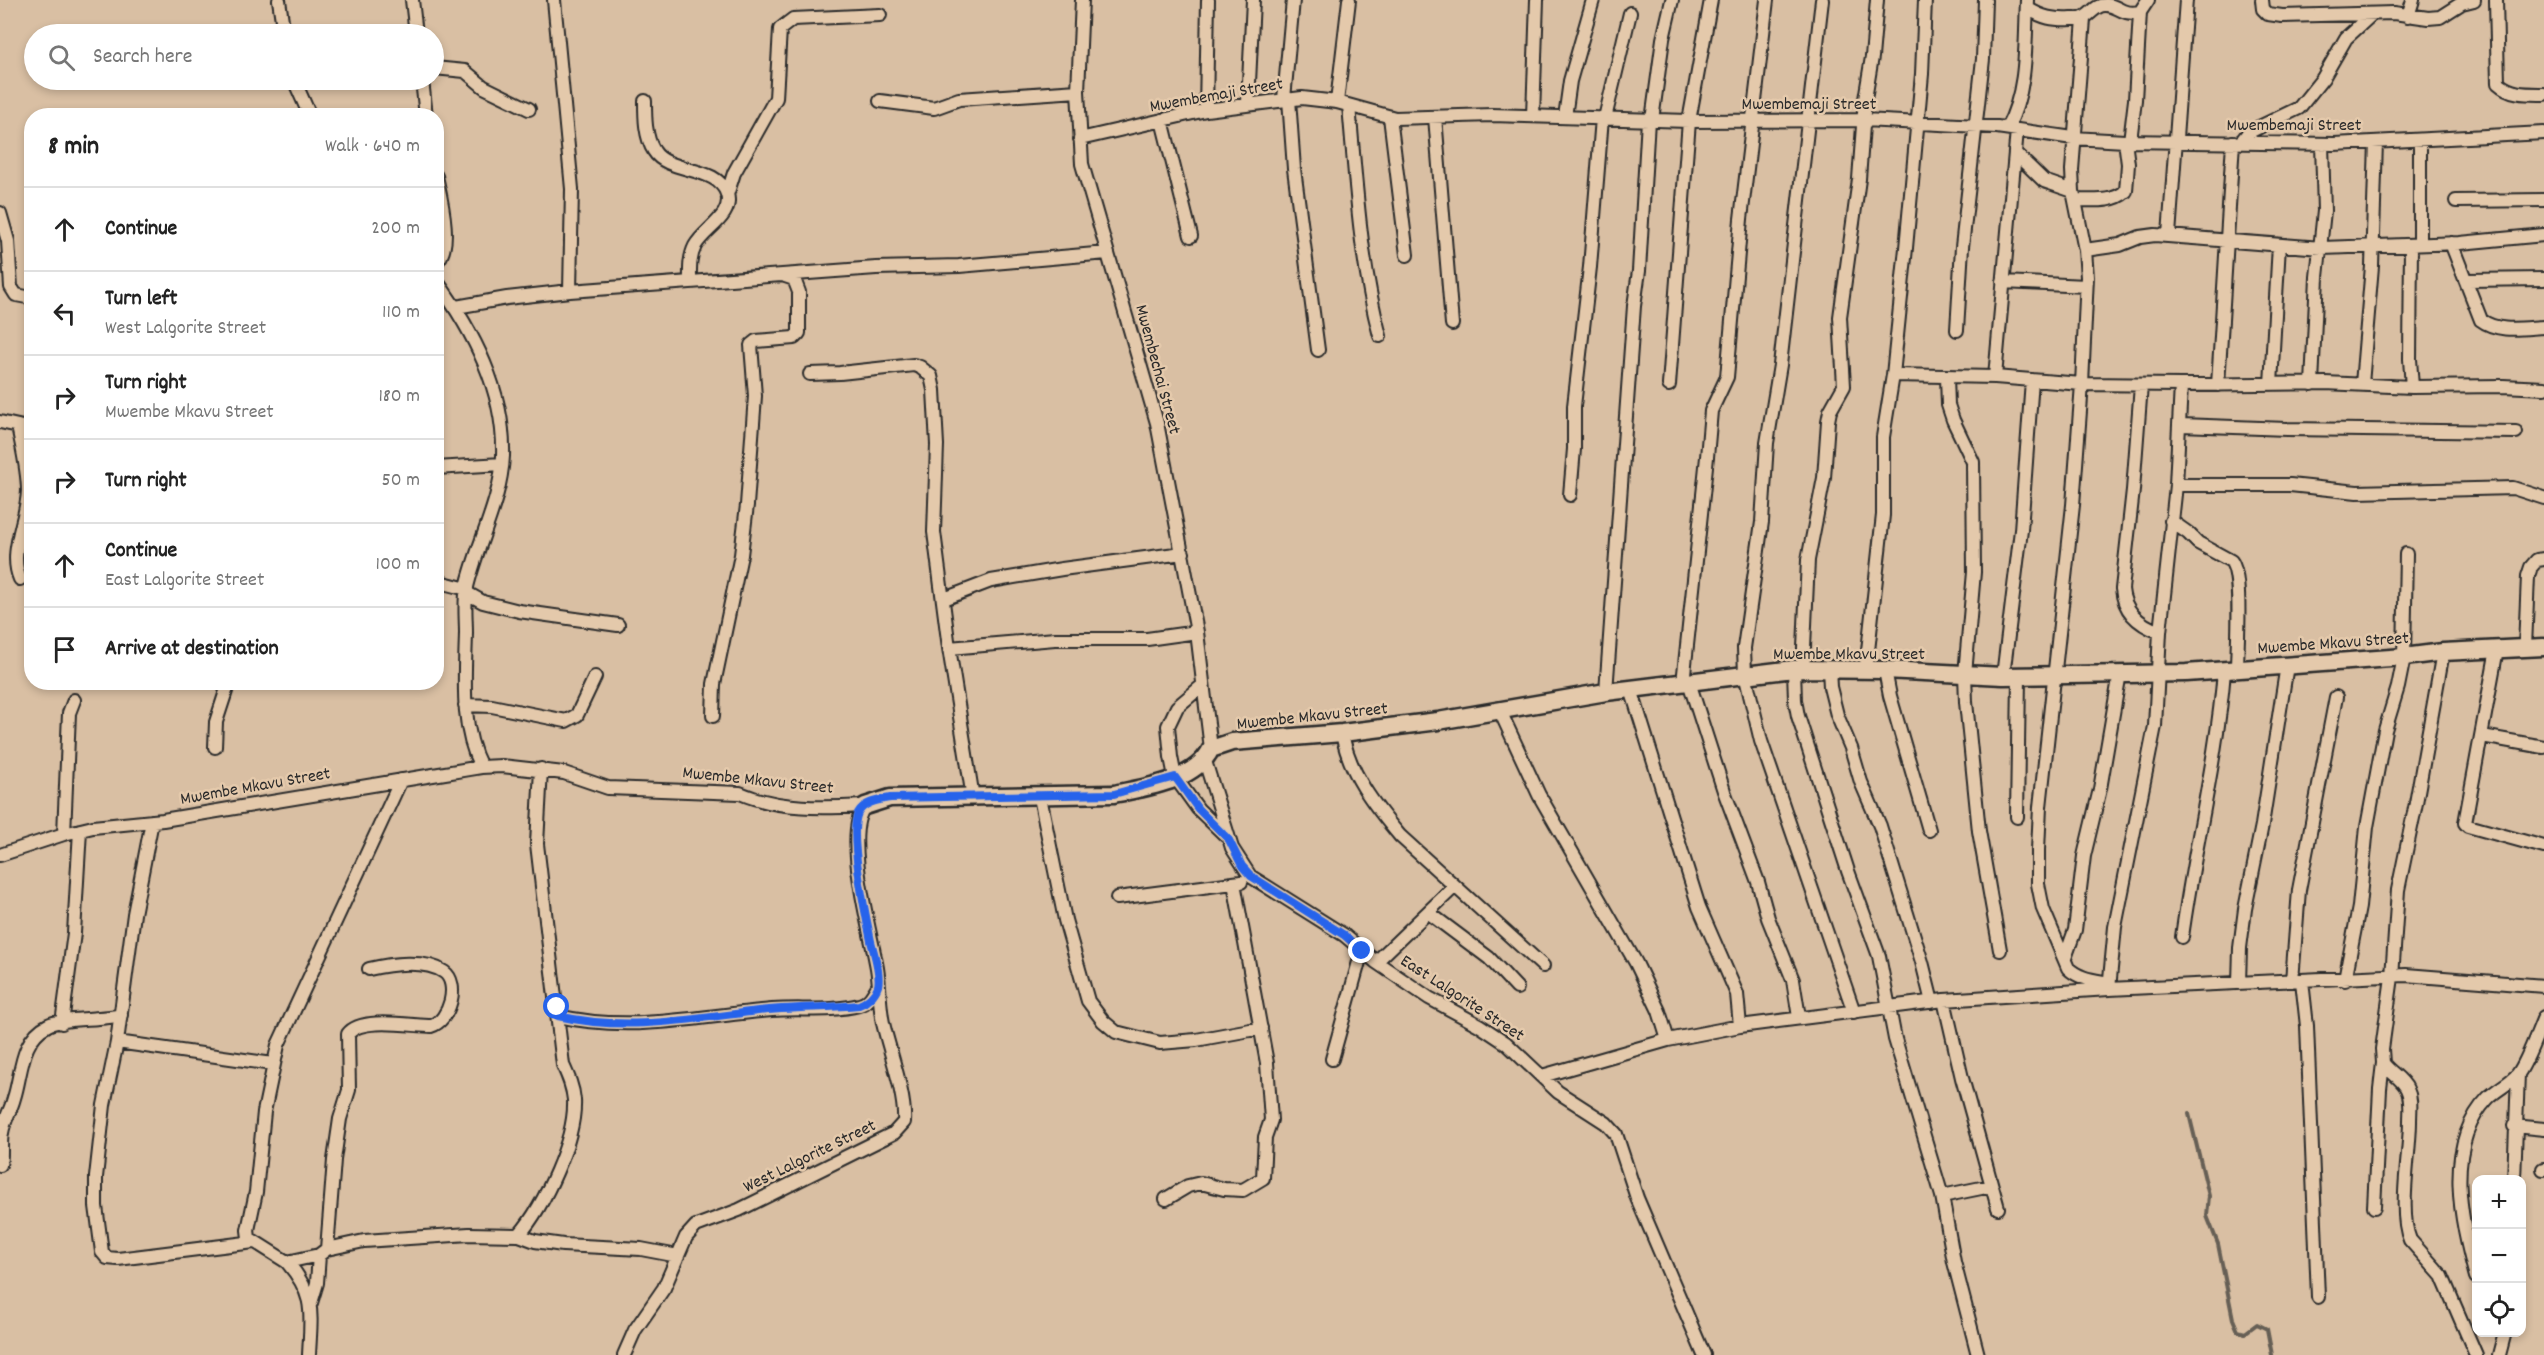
<!DOCTYPE html>
<html lang="en">
<head>
<meta charset="utf-8">
<style>
	body { margin:0; font-family:Dekko,sans-serif; background:#f2f2f2; color:#222 }
	.controls { position:absolute; right:18px; bottom:18px; display:grid; overflow:hidden; border-radius:12px; box-shadow:0 3px 9px #0003 }
	.controls button { width:54px; height:54px; display:grid; place-items:center; padding:0; border:0; border-bottom:2px solid #e0e0e0; background:#fff; color:#222; font:30px sans-serif }
	.stop { position:absolute; width:18px; height:18px; margin:-14px; border:4px solid #2563eb; border-radius:50%; background:#fff }
	.stop.end { background:#2563eb; border-color:#fff; box-shadow:0 2px 6px #0008 }
	.list { margin:0; padding:0; list-style:none }
	h2 { display:flex; justify-content:space-between; align-items:center; height:78px; margin:0; padding:0 24px; font-size:26px }
	h2 small { font-size:20px; font-weight:400; color:#767676 }
	.list li { display:grid; grid-template-columns:39px 1fr auto; gap:18px; align-items:center; box-sizing:border-box; height:84px; padding:0 24px; border-top:2px solid #e0e0e0 }
	.list b { display:block; font-size:22px; white-space:nowrap }
	.list p { margin:0; font-size:20px; white-space:nowrap; color:#767676 }
	.list em { font-size:20px; font-style:normal; color:#767676 }
	.icon { flex:none; width:33px; height:33px; fill:none; stroke:currentColor; stroke-width:2; stroke-linecap:round; stroke-linejoin:round }
	.map { position:relative; flex:none; width:2544px; height:1355px; overflow:hidden }
	.search { position:absolute; background:#fff; box-shadow:0 3px 9px #0003; left:24px; top:24px; width:420px; height:66px; display:flex; align-items:center; gap:15px; box-sizing:border-box; padding:0 21px; border-radius:33px; color:#767676; font-size:22px }
	.panel { position:absolute; background:#fff; box-shadow:0 3px 9px #0003; left:24px; top:108px; width:420px; height:582px; border-radius:24px }
	.map>svg:first-child { display:block }
	.lines { fill:none; stroke-linecap:round; stroke-linejoin:round }
	.stream { stroke:#665f55; stroke-width:4 }
	.street-casing { stroke:#2b2b2b; stroke-width:16 }
	.secondary-casing { stroke:#2b2b2b; stroke-width:21 }
	.street { stroke:#e4c9ab; stroke-width:12 }
	.secondary { stroke:#e4c9ab; stroke-width:16 }
	.route { stroke:#2563eb; stroke-width:8 }
	.labels { text-anchor:middle; stroke-width:5; stroke-linejoin:round; paint-order:stroke }
	.street-label { font-size:18px; fill:#2b2b2b; stroke:#e4c9ab }
</style>
</head>
<body>
<div class="map">
<svg width="2544" height="1355" viewBox="0 0 2544 1355">
	<rect width="100%" height="100%" fill="#d9bfa3"/>
	<filter id="ink" filterUnits="userSpaceOnUse"><feTurbulence type="fractalNoise" baseFrequency=".0167" numOctaves="2"/><feDisplacementMap in="SourceGraphic" scale="12" xChannelSelector="R" yChannelSelector="G"/><feConvolveMatrix kernelMatrix="1 2 1 2 8 2 1 2 1" color-interpolation-filters="sRGB"/></filter>
	<g filter="url(#ink)">
		<g class="lines">
			<path class="stream" d="M2189,1114L2209,1196L2207,1216L2218,1244L2233,1319L2238,1331L2245,1333L2257,1324L2267,1329L2272,1355"/>
			<g class="street-casing">
				<path id="street" d="M279,0L284,34
					M412,0L416,34
					M554,0L572,189L570,291
					M1082,0L1078,91L1082,164L1157,423L1197,632L1211,749
					M1822,0L1780,365L1767,443L1762,522L1744,648L1745,674L1761,741L1854,1012
					M2262,0L2263,9L2268,14L2282,16L2394,13L2428,18L2440,17L2462,3L2474,0
					M2496,0L2498,83C2511,95 2527,94 2544,94
					M2027,8C2043,18 2053,20 2072,19C2077,19 2081,20 2085,17C2092,13 2096,5 2105,5C2118,4 2120,16 2140,12
					M2408,16L2413,0
					M2084,19L2072,170L2073,191L2085,250L2087,277L2082,384L2073,505L2040,807L2038,850V884L2043,909L2068,968C2079,979 2094,980 2109,983
					M434,68L465,71L484,87L529,109
					M294,80L310,116
					M422,80L426,116
					M1284,99L1293,0
					M1289,99L1294,169L1318,350
					M645,101C645,117 645,137 654,151C668,174 718,165 727,194C734,216 704,229 695,246C689,258 690,270 690,282
					M880,101L934,108L959,99L1078,91
					M1337,102L1349,0
					M1248,103L1253,0
					M1349,106C1356,183 1360,261 1380,336
					M1206,110L1208,0
					M1533,116L1537,0
					M1390,117L1407,255
					M1435,117L1452,324
					M1565,117L1570,81L1593,0
					M1605,118L1630,13
					M1162,120L1191,236
					M1652,120L1663,39L1672,0
					M2007,128C2028,90 2025,43 2027,0
					M1080,139L1206,110L1302,98L1337,102L1395,118L1492,115L1689,121L1864,120L1997,127L2073,138L2125,141L2334,144L2544,133
					M2420,140V244
					M2130,141L2135,100L2140,12L2148,0
					M2241,142L2249,132L2299,108L2323,78L2346,38L2372,14
					M2015,153L2044,181L2073,191
					M436,176C440,195 454,249 436,262
					M727,195L734,173L776,98L780,29L793,19L880,15
					M2076,200C2093,200 2113,203 2126,191L2128,164L2125,141
					M2456,201L2544,200
					M0,213L8,241L11,287L16,295L32,298
					M2169,235L2186,0
					M2451,243L2481,320C2498,333 2523,328 2544,327
					M2411,245L2410,359L2412,387
					M2085,250L2120,245L2140,237L2155,235L2322,248L2460,243L2544,235
					M436,280C473,331 505,391 503,456C501,501 477,544 467,587C464,601 466,618 466,633C465,677 460,726 481,767
					M2467,280L2544,279
					M2003,282L2086,286
					M456,307L507,298L570,291L876,268L959,266L1107,253
					M1957,330L1962,247L1983,59L1985,0
					M810,374L840,373L914,365L920,367L931,376L934,390L937,445L934,532L949,648L973,798
					M1893,375L1995,377L2082,384L2181,385L2325,383L2412,387L2503,386L2544,388
					M1947,377L1948,405L1953,420L1973,462L1974,572L1965,674L1966,702L1979,831L2000,950
					M1995,377L2017,130
					M2271,384L2279,245
					M2312,384L2317,277L2324,211L2322,144
					M2362,384L2372,266L2376,142
					M1669,385L1689,121L1711,0
					M2141,385L2133,490L2122,589C2124,612 2140,625 2160,632
					M2218,385L2233,142
					M0,422L32,429
					M2181,425L2287,429L2516,432
					M18,426C22,447 28,470 28,491C27,520 8,552 20,579
					M436,468L502,464
					M2176,485H2290L2357,492L2513,488L2544,498
					M1570,495L1574,449V406L1590,267L1602,118
					M2171,521L2188,533L2198,543L2231,561C2243,576 2237,647 2237,670
					M436,581L467,589
					M467,593L483,602L519,611L618,625
					M944,599L991,581L1062,569L1183,553
					M2525,647L2528,576L2531,567L2537,560L2544,559
					M949,648L1055,639H1147L1197,632
					M2497,649L2465,823L2468,826L2544,847
					M2443,652L2416,803L2398,890L2392,977L2382,1049L2383,1063C2390,1073 2402,1078 2407,1089C2412,1099 2410,1111 2410,1121C2410,1154 2398,1212 2410,1240L2442,1276L2476,1355
					M1794,669L1795,700L1798,716L1848,871L1879,956L1895,1039L1942,1196L1954,1262L1978,1355
					M1803,669L1808,560L1824,478L1828,421L1830,411L1844,386L1840,317L1859,179L1865,99L1872,57L1877,0
					M1829,669L1830,687L1837,715L1851,748L1861,782L1880,826L1922,962L1932,1002
					M1866,669L1883,515V437L1893,375L1906,248L1922,74L1925,0
					M1885,670L1890,696L1929,830
					M2003,676L2021,530L2032,380
					M1689,682L1724,791L1758,882L1768,918L1793,980L1799,1017
					M1683,683L1707,457L1711,411L1727,377L1741,219L1767,0
					M1203,685L1177,707L1168,726L1171,757L1175,777L1198,809L1226,836
					M1631,689L1699,907L1737,994L1740,1026
					M1606,692L1634,306L1639,271L1648,120
					M465,705L492,706L566,721L577,715L595,677
					M1500,711L1539,795L1636,963L1659,1011L1668,1040
					M713,716L714,684L741,555L747,505L755,396L751,345L756,341L794,338L799,333V292L794,279L785,276
					M1342,733C1349,773 1374,805 1400,836L1543,966
					M2482,736L2544,747
					M215,747L216,722L229,682
					M1205,761L1232,848L1250,876L1344,935L1376,962L1429,998L1479,1025L1506,1043L1558,1092L1606,1123L1616,1134L1637,1198L1704,1355
					M401,780L278,1045L264,1112L256,1192L248,1230L249,1238L287,1262L319,1255L327,1249L364,1241L469,1234L519,1235L535,1241L563,1245L641,1249L678,1256
					M1040,797L1065,920L1088,1001L1103,1021L1116,1032L1160,1043L1196,1040L1261,1028
					M2017,817L2019,676
					M152,821L134,914L117,1042L104,1105L96,1177V1206L102,1252L107,1258L118,1259L254,1242
					M64,834L69,713L74,700
					M0,855L64,834L93,827L163,820L481,767L502,766L564,773L608,788L740,793C779,810 824,808 865,806
					M1117,898L1241,882
					M1429,913L1489,958L1517,988
					M2182,937C2194,848 2217,760 2224,671
					M2065,958L2075,930L2084,856L2100,789L2120,673
					M1376,962L1454,887
					M2345,980L2359,907L2367,827L2385,730L2398,687L2404,657L2406,554
					M2292,981L2299,890L2336,697
					M2302,981L2307,1026L2318,1297
					M2239,983L2240,948L2245,909L2262,825L2287,665
					M2109,989L2115,927L2155,726L2160,632L2176,485L2181,385
					M1944,1000L1962,1078L1998,1208
					M558,1016C631,1033 700,1016 772,1010C800,1008 832,1012 859,1005C869,1003 873,994 878,986
					M62,1023L74,933L80,830
					M117,1042L273,1064
					M1332,1059L1362,951
					M1542,1076L1668,1040L1740,1026L1944,1000L2109,989L2406,975L2544,986
					M2514,1126L2544,1129
					M0,1165C2,1155 0,1144 2,1133C4,1120 11,1110 14,1098C22,1074 20,1039 48,1025C61,1018 102,1020 121,1015
					M2543,1169H2544
					M2514,1180L2518,1074
					M1942,1196L1991,1186
					M1166,1199L1188,1186L1201,1183L1224,1189L1243,1190L1263,1178L1265,1137L1271,1120L1267,1063L1234,883
					M2374,1207L2380,1089L2383,1063
					M519,1235C544,1206 576,1139 574,1100C573,1087 568,1076 563,1065L537,844L541,769
					M327,1249L334,1160L340,1119L349,1090L348,1034C361,1016 412,1026 431,1026C450,1021 460,983 444,972C425,959 390,964 369,969
					M287,1262C316,1296 311,1313 309,1355
					M2476,1277C2461,1221 2443,1145 2488,1098C2497,1089 2509,1084 2517,1075C2526,1065 2538,1031 2544,1017
					M311,1303L317,1283L319,1255
					M624,1355L635,1330L664,1288L686,1237L696,1226L739,1210L894,1133L904,1122C906,1095 889,1050 883,1023C879,1004 880,986 877,968C871,932 842,833 865,806
					M2499,1355L2505,1332"/>
			</g>
			<g class="secondary-casing">
				<path id="secondary" d="M865,806L890,798L1114,794C1147,787 1195,781 1211,749L1232,742L1342,733L1438,721L1606,692L1794,669L1885,670L2003,676L2186,673L2404,657L2443,652L2544,647"/>
			</g>
			<use href="#street" class="street"/>
			<use href="#secondary" class="secondary"/>
		</g>
	</g>
	<g class="lines" filter="url(#ink)">
		<path class="route" d="M557,1007L558,1016C626,1032 691,1019 758,1011C792,1007 826,1008 859,1005C867,1002 875,995 878,986C881,973 874,954 871,941C866,917 848,834 858,813C864,802 879,800 890,798L1114,794L1175,777L1198,809L1229,840L1242,866L1251,876L1344,935L1362,951"/>
	</g>
	<g class="labels">
		<g class="street-label">
			<text transform="translate(1216 94) rotate(-10)" y="6">Mwembemaji Street</text>
			<text x="1809" y="109">Mwembemaji Street</text>
			<text x="2294" y="130">Mwembemaji Street</text>
			<text transform="translate(1159 369) rotate(75)" y="6">Mwembechai Street</text>
			<text transform="translate(2333 642) rotate(-4)" y="6">Mwembe Mkavu Street</text>
			<text x="1849" y="659">Mwembe Mkavu Street</text>
			<text transform="translate(1312 715) rotate(-6)" y="6">Mwembe Mkavu Street</text>
			<text transform="translate(758 779) rotate(6)" y="6">Mwembe Mkavu Street</text>
			<text transform="translate(255 785) rotate(-10)" y="6">Mwembe Mkavu Street</text>
			<text transform="translate(1463 997) rotate(33)" y="6">East Lalgorite Street</text>
			<text transform="translate(809 1155) rotate(-26)" y="6">West Lalgorite Street</text>
		</g>
	</g>
</svg>
<div class="controls">
<button>+</button>
<button>−</button>
<button><svg class="icon" aria-label="locate" viewBox="0 0 24 24"><circle cx="12" cy="12" r="6"/><path d="M12 2v4M12 18v4M2 12h4M18 12h4"/></svg></button>
</div>
<div class="stop" style="left:557px;top:1007px"></div>
<div class="stop end" style="left:1362px;top:951px"></div>
<div class="search"><svg class="icon" aria-label="search" viewBox="0 0 24 24"><circle cx="10" cy="10" r="6"/><path d="M15 15l6 6"/></svg>Search here</div>
<section class="panel">
<h2>8 min<small>Walk · 640 m</small></h2>
<ul class="list">
<li><svg class="icon" aria-label="ahead" viewBox="0 0 24 24"><path d="M12 20V5M6 11l6-6 6 6"/></svg><div><b>Continue</b></div><em>200 m</em></li>
<li><svg class="icon" aria-label="left" viewBox="0 0 24 24"><path d="M17 20v-9H6M10 6l-5 5 5 5"/></svg><div><b>Turn left</b><p>West Lalgorite Street</p></div><em>110 m</em></li>
<li><svg class="icon" aria-label="right" viewBox="0 0 24 24"><path d="M7 20v-9h11M14 6l5 5-5 5"/></svg><div><b>Turn right</b><p>Mwembe Mkavu Street</p></div><em>180 m</em></li>
<li><svg class="icon" aria-label="right" viewBox="0 0 24 24"><path d="M7 20v-9h11M14 6l5 5-5 5"/></svg><div><b>Turn right</b></div><em>50 m</em></li>
<li><svg class="icon" aria-label="ahead" viewBox="0 0 24 24"><path d="M12 20V5M6 11l6-6 6 6"/></svg><div><b>Continue</b><p>East Lalgorite Street</p></div><em>100 m</em></li>
<li><svg class="icon" aria-label="arrive" viewBox="0 0 24 24"><path d="M6 21V4h12l-3 4 3 4H6"/></svg><div><b>Arrive at destination</b></div></li>
</ul>
</section>
</div>
</body>
</html>
